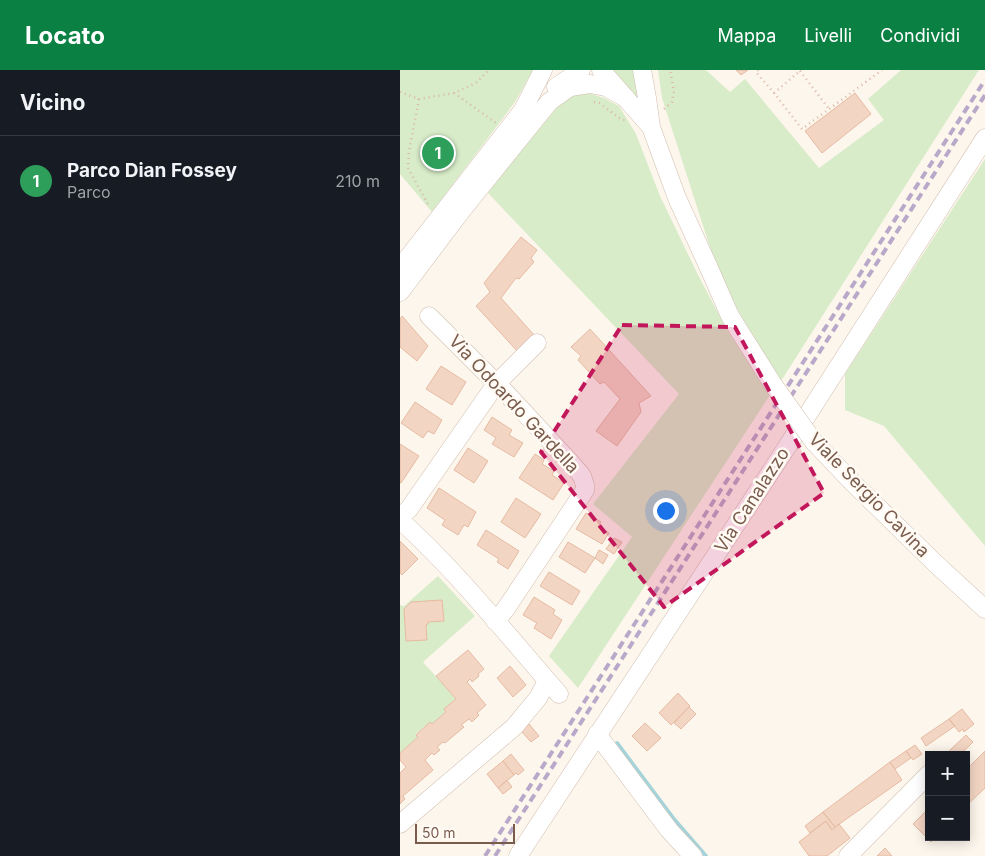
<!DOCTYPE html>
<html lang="it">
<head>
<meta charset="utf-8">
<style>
	body { margin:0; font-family:Inter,sans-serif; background:#242831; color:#f1f3f6 }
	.controls { position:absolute; right:15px; bottom:15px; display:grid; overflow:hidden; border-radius:0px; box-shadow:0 2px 12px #0003 }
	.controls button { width:45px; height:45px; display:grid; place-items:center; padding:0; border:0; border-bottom:1px solid #363941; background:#171b24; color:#f1f3f6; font:25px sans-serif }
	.scale { position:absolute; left:15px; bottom:12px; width:100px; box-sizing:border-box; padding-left:5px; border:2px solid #7a5c4d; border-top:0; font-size:14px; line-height:18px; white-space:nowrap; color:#7a5c4d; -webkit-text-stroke:4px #fffaf3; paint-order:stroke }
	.you { position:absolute; left:265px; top:440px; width:18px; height:18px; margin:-12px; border:4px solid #fff; border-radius:50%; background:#1a73e8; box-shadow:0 0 0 8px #1a73e833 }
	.badge { display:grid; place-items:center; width:32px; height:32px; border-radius:50%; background:#0b8043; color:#fff; font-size:16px; font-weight:700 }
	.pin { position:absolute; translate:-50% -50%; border:2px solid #fff; box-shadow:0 1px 5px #0006 }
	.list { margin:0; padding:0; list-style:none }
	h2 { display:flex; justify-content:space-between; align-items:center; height:65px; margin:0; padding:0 20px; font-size:21px }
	h2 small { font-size:16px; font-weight:400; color:#9ea1a6 }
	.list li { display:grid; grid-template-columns:32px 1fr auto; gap:15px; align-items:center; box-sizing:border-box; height:90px; padding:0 20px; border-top:1px solid #363941 }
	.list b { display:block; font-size:19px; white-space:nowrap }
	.list p { margin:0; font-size:16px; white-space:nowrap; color:#9ea1a6 }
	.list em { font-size:16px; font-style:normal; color:#9ea1a6 }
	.map { position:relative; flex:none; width:585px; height:786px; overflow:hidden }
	header { display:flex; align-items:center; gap:30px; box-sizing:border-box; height:70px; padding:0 25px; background:#0b8043; color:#fff }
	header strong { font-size:24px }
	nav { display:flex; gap:28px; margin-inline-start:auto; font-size:18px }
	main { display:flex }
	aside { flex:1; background:#171b24 }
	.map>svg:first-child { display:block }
	.green { fill:#d8ecc9 }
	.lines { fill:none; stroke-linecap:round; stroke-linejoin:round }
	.stream { stroke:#a5d3da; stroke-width:4 }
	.building { fill:#f3d5c3; stroke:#e6bba3 }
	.minor-casing { stroke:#d1beb0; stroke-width:19 }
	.path { stroke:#d9b8a5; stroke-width:2.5; stroke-dasharray:1 4; stroke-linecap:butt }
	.minor { stroke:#fff; stroke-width:18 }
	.rail { stroke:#b9a8c9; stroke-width:4; stroke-dasharray:8 5; stroke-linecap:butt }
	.minor-bridge-casing { stroke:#d1beb0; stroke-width:19; stroke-linecap:butt }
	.minor-bridge { stroke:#fff; stroke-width:18 }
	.marked { fill:#c2185b; fill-opacity:0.2; stroke:#c2185b; stroke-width:4; stroke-dasharray:10 6; stroke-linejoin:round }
	.labels { text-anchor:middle; stroke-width:5; stroke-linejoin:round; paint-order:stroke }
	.street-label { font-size:18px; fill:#7a5c4d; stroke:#fffaf3 }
</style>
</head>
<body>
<header>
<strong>Locato</strong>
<nav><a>Mappa</a><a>Livelli</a><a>Condividi</a></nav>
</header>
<main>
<aside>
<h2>Vicino<small></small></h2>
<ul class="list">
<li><span class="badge" style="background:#2e9e5b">1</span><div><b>Parco Dian Fossey</b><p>Parco</p></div><em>210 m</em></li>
</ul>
</aside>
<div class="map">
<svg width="585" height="786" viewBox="0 0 585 786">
	<rect width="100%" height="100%" fill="#fdf6ec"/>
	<path class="green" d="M0,0H133L115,32L32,142L0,104Z
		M211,0H235L239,26L235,29L227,16Z
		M258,0H306L330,22L345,9L419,98L484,50L468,29L501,0H579L381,311L371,296L340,244L316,196L262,28Z
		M188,23L204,28L219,36L236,64L260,126L297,203L327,260L370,325L178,618L149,586L232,467L193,434L279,324L88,123L115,88L161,33L172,25Z
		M585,89V476L484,356L445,340V304Z
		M38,506L75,546L23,592L56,629L46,642L32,654L30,652L16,664L18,667L0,683V535L4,536Z"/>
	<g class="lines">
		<path class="stream" d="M217,673L273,748L306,786"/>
	</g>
	<path class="building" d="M336,0H348L341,5Z
		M455,23L471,44L422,83L405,61Z
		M121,167L137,180L131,188L134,192L119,209L116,208L101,228L135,266L118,282L76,236L90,222L84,213Z
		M2,246L28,276L17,291L0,277V249Z
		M190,259L251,326L239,333L241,342L217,376L196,361L220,329L204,312L200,314L178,290L181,286L171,277Z
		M41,296L66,312L52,335L26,319Z
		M15,332L42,350L34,364L28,361L23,368L1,353Z
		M92,347L112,360L109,365L123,373L114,387L92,374L96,368L84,360Z
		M0,374L19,386L1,413H0Z
		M68,378L88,391L74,413L54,400Z
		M135,384L144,390L142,394L154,401L152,405L164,413L153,430L119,408Z
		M39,418L76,442L68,457L64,455L58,465L42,455L45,450L27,438Z
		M116,428L141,444L125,468L101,452Z
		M186,443L201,452L198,456L209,463L202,474L176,459Z
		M86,460L119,481L108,499L97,492L99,489L77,475Z
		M214,468L222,472L214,484L206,479Z
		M0,471L18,489L2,505L0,503Z
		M168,472L195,488L185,503L159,487Z
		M199,480L208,485L203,494L195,488Z
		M149,502L180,521L172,535L140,516Z
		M134,527L155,540L153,544L162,550L151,569L134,558L137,553L123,545Z
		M42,530L44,551L28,552V554L26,555L27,570L6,571L4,539L11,532Z
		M68,580L84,599L78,604L79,606L72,612L70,609L67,612L86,635L77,643L79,645L72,652L69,649L61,655L64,657L45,673L43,672L37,677L40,680L34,685L32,683L25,690L33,700L3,726L5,729L0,734V703L6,697L0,690V683L18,667L16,665L30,652L32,654L46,642L44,639L56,629L36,606Z
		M110,596L126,615L113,627L97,608Z
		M278,623L290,636L271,655L259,643Z
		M289,637L296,644L281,659L274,653Z
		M562,639L574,654L564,662L563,659L559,662L549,649Z
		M549,649L555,656L526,676L521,668Z
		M245,653L261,668L247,681L232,666Z
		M129,654L139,666L131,672L121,661Z
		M566,665L573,672L560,685H554L549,681Z
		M515,675L522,684L513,690L506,681Z
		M506,681L511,688L495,699L490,692Z
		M585,681V718L566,736V700Z
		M111,684L124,700L118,705L116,703L114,705L103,691Z
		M103,691L114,705L98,718L87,704Z
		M490,692L502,710L435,757L423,742Z
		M107,710L112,717L103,724L98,718Z
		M529,738V767H535L531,772L513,754Z
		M423,742L435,757L432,760L426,751L410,763L405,756Z
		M426,751L432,760L439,754L450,768L427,786H409L399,772Z
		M485,778L492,786H477Z"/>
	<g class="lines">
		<g class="minor-casing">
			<path id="minor" d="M201,0L251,57
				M242,0L247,28L251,57L277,128L309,198
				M156,17L181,0
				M0,198L123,40L143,0
				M0,222L62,140L149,32L170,17L190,14L206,17L226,28
				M29,246L106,323L171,393L182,406L185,415V420L105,540L95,551
				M452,412L536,494L585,539
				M0,447L9,439L96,314L137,273
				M0,450C58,502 107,565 159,624
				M197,664L269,760L293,786
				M0,754L114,657L138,628L147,611
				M118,786L383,383L585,68
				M448,786L529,704"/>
		</g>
		<path class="path" d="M358,0L356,2L374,23L402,59L482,0
			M400,1L429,39
			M0,22L19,29L54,23L76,13L89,0
			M54,23L96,53
			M374,23L401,0
			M19,29L9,81L8,98L29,136
			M194,32L199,33L222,50H225
			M264,39L272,32L274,21L270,0"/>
		<use href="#minor" class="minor"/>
		<path class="rail" d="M85,786L585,10
			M95,786L585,25"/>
		<g class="minor-bridge-casing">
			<path id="minor-bridge" d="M309,198L330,246L374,316L414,372L452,412"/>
		</g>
		<use href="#minor-bridge" class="minor-bridge"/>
	</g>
	<path class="marked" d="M222,255L335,257L424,423L264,537L141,382Z"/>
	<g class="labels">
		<g class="street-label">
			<text transform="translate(114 334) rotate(47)" y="6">Via Odoardo Gardella</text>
			<text transform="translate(469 425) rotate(46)" y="6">Viale Sergio Cavina</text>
			<text transform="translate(352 430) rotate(-57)" y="6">Via Canalazzo</text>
		</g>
	</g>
</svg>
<div class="controls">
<button>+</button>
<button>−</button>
</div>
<div class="scale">50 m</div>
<div class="you"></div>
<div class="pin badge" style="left:38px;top:83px;background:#2e9e5b">1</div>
</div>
</main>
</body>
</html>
